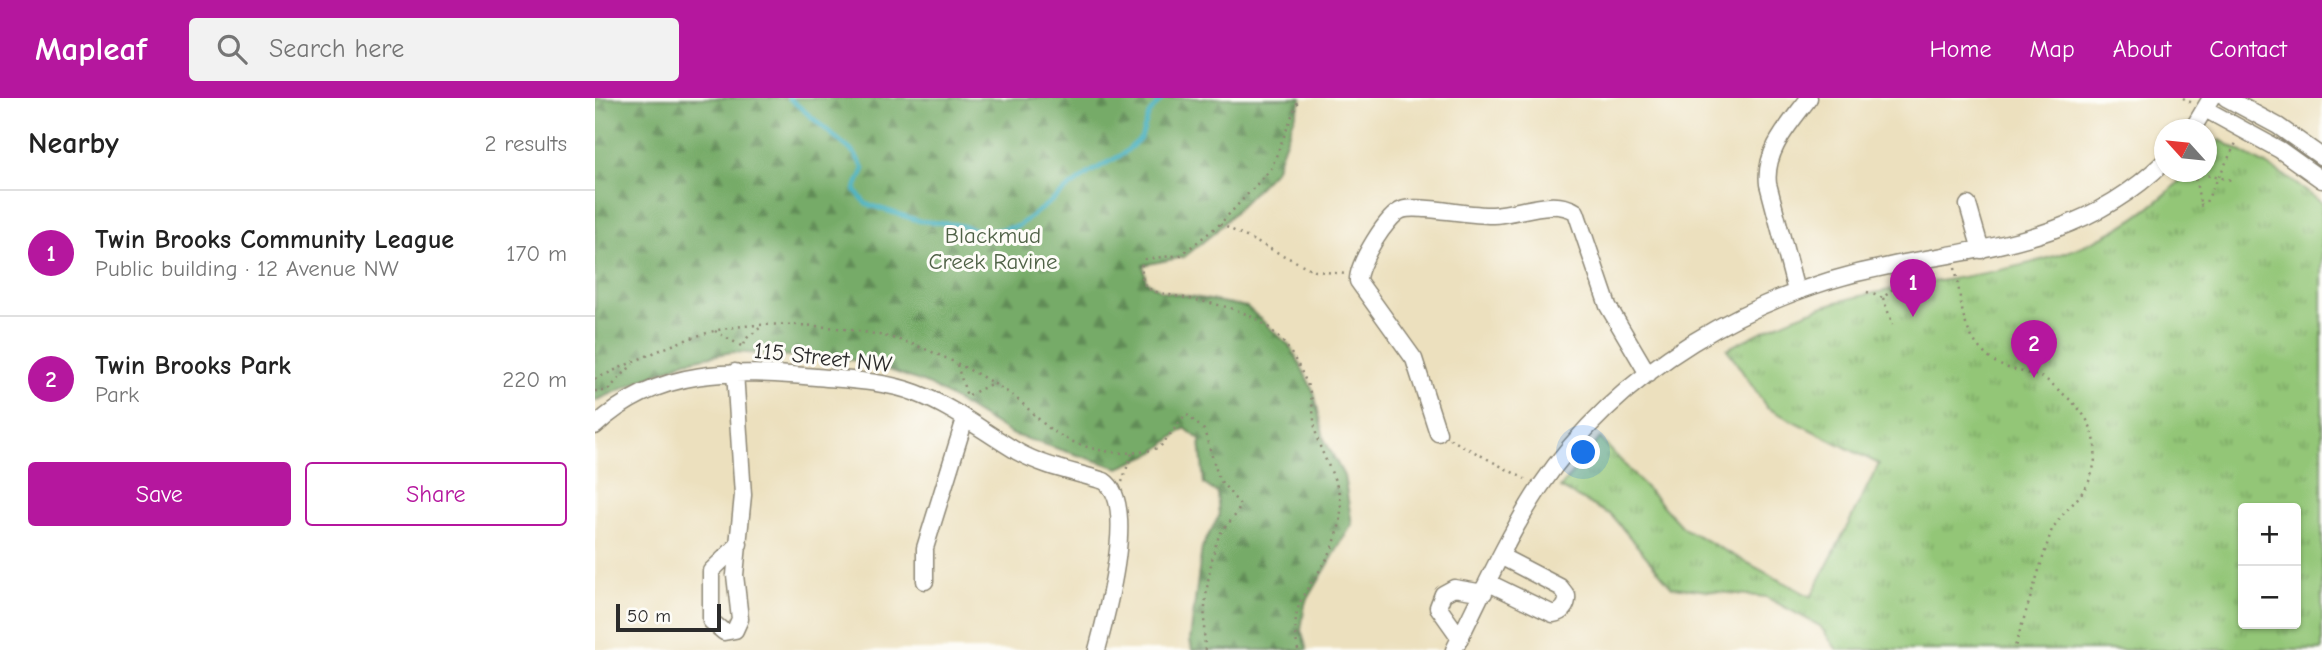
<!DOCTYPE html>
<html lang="en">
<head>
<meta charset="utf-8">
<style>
	body { margin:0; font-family:"Comic Neue",sans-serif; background:#f2f2f2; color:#222 }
	.controls { position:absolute; right:21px; bottom:21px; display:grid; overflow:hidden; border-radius:7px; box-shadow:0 2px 5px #0004 }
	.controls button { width:63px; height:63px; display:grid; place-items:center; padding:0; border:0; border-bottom:2px solid #e0e0e0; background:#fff; color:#222; font:35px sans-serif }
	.compass { position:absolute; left:1559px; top:21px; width:63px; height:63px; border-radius:50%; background:#fff; box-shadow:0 2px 5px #0004; rotate:297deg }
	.scale { position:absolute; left:21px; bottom:18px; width:105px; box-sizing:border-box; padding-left:7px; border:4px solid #2b2b2b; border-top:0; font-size:19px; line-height:24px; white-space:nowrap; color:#2b2b2b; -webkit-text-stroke:5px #fdfcf7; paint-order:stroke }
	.you { position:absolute; left:989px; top:355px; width:24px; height:24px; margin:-18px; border:5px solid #fff; border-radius:50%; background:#1a73e8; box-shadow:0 0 0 10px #1a73e833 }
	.badge { display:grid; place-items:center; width:46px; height:46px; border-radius:50%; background:#b5179e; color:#fff; font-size:23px; font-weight:700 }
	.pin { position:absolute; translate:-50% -58px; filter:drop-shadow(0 2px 4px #0008) }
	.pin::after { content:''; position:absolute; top:37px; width:24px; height:21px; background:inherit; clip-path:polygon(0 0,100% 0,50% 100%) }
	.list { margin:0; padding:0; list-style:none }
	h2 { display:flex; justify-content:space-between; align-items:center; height:91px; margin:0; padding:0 28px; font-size:30px }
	h2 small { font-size:23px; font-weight:400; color:#767676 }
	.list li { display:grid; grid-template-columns:46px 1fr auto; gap:21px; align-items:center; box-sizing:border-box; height:126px; padding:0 28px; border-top:2px solid #e0e0e0 }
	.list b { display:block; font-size:26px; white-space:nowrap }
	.list p { margin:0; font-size:23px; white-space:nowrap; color:#767676 }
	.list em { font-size:23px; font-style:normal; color:#767676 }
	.actions { display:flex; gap:14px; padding:21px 28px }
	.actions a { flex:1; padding:16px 0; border:2px solid #b5179e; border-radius:7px; text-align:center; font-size:24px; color:#b5179e }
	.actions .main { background:#b5179e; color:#fff }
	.icon { flex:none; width:38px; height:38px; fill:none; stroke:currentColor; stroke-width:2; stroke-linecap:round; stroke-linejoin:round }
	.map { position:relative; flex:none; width:1727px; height:552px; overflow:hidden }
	header { display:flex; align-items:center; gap:42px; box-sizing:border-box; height:98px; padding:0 35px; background:#b5179e; color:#fff }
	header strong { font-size:33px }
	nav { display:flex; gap:38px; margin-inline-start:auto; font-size:24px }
	.search { width:490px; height:63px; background:#f2f2f2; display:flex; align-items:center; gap:18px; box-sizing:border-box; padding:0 24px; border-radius:7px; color:#767676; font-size:26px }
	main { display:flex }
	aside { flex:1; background:#fff }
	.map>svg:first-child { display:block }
	.forest { fill:url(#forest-firs); stroke:#506b4a; stroke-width:2 }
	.park { fill:url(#park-tufts); stroke:#5f7851; stroke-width:2; fill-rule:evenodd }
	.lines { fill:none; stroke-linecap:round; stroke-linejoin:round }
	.stream { stroke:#40adbd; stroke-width:4.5 }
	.minor-casing { stroke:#8c8674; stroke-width:19 }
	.path { stroke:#8c8674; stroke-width:2.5; stroke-dasharray:2 5; stroke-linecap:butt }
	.minor { stroke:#fff; stroke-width:16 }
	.labels { text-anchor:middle; stroke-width:6; stroke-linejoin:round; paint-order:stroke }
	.park-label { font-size:23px; fill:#4f6146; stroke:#fdfcf7 }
	.street-label { font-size:23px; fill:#2b2b2b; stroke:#fdfcf7 }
</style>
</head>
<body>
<header>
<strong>Mapleaf</strong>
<div class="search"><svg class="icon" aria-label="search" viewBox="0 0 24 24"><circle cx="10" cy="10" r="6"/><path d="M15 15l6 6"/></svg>Search here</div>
<nav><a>Home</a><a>Map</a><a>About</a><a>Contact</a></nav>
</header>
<main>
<aside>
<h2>Nearby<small>2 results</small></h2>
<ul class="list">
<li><span class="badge">1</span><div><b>Twin Brooks Community League</b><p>Public building · 12 Avenue NW</p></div><em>170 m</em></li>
<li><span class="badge">2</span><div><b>Twin Brooks Park</b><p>Park</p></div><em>220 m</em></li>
</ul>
<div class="actions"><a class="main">Save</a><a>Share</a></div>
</aside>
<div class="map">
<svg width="1727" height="552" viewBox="0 0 1727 552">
	<defs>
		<pattern id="forest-firs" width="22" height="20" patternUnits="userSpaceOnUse" patternTransform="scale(1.75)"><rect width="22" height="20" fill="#76ab68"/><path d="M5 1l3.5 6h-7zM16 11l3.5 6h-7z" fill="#618b56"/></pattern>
		<pattern id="park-tufts" width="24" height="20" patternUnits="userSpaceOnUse" patternTransform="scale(1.75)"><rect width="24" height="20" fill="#93c677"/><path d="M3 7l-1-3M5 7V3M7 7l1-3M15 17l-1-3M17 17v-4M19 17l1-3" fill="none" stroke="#78a162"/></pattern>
	</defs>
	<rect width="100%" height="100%" fill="#fdfcf7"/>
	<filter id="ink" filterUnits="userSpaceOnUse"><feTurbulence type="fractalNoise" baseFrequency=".0143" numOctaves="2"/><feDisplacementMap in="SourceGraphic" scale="14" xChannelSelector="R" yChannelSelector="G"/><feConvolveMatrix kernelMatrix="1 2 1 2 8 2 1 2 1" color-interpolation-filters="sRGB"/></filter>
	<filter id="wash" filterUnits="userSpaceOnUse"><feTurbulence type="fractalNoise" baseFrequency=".00686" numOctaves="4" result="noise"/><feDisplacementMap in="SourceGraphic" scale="28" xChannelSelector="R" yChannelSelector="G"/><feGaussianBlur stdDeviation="1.57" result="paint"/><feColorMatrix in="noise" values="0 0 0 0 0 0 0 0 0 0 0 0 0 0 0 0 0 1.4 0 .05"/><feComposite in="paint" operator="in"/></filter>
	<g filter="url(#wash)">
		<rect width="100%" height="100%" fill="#ece0be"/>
		<path class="forest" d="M0,0H707L680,72L620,134L589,159L548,167L551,183L567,193L652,209L696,249L719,294L729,341L749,378L757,426L710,506L706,532L712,552H597L595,542L607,449L624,418L622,395L609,386L605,342L590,330L560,354L524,370L416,336L335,287L270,263L137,254L91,263L0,303Z"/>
		<path class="park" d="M1625,42L1689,77L1727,105V552H1242L1225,528L1171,499L1077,489L1016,417L965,390L1005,340L1088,430L1216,499L1284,366L1172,310L1132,251C1174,229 1215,210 1261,199C1385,170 1499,177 1593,74H1612V52ZM1648,410H1701V526H1648Z"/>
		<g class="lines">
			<path class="stream" d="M194,0L259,55L269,71L260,92L271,106L325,123L359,126L391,134L423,128L494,75L528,56L546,40L554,16L568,0"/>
		</g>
	</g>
	<g filter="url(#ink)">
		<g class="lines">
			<g class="minor-casing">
				<path id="minor" d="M1631,0L1683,28L1727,59
					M1610,11L1685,52L1727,82
					M1597,32L1616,0
					M1373,107L1386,152
					M1201,193L1173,86C1169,52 1195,26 1214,0
					M140,274L148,397L140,477L145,521L140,532L129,534L116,523V473L144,446
					M0,328C64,268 140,272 221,279C255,282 289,283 321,295C358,309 389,334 423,354C450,369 480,374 509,383C543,405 511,518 502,552
					M843,335L819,261L763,183C762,167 792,117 807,112C821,106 876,118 898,117C924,116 958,99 981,114L1013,208L1053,276
					M330,483V450L370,321
					M894,485L958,516C967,515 973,507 972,498L965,489L907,459
					M865,540L843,509L848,496L859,490L889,495
					M859,552C886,498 912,439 945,389C1023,272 1158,194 1294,168C1397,148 1491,141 1570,63"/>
			</g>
			<path class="path" d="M1588,0L1597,5
				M1599,74L1606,109
				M1599,75L1637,82
				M1605,107L1611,104L1641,45
				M625,126L720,173L751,176
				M1360,170C1367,201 1364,229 1388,254C1405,273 1424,271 1445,279C1454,282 1460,289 1467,295C1495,317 1508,343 1496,378C1489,400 1466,413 1456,434L1419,552
				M1272,194L1288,200L1301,188
				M1288,200L1298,227
				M120,233L148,249L152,240L166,229
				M362,267L372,298L398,285
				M0,281C39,264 78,244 119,233C169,220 264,228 314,245C348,257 383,275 414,295C429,305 440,319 454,330C483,352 531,362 565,349L591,316L609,332L624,381L645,407C643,419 629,427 624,438C614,461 605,528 611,552
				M0,293H12L38,266
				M855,341L930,381
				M527,384L537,355
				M703,552C691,493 725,488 741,440C755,397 736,379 723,343C717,325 720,304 712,286C677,203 631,211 557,193L548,185L546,168L551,161L586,157L625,126L676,71L704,0"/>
			<use href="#minor" class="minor"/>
		</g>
	</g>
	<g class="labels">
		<g class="park-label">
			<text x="398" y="145">Blackmud<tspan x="398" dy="26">Creek Ravine</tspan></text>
		</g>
		<g class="street-label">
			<text transform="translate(228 259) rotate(6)" y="8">115 Street NW</text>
		</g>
	</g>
</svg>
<div class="controls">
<button>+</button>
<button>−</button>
</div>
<svg class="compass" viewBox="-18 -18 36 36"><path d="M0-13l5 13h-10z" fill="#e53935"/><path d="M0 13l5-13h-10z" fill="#767676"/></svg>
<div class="scale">50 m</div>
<div class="you"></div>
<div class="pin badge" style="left:1318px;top:219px">1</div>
<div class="pin badge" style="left:1439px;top:280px">2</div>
</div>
</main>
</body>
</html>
